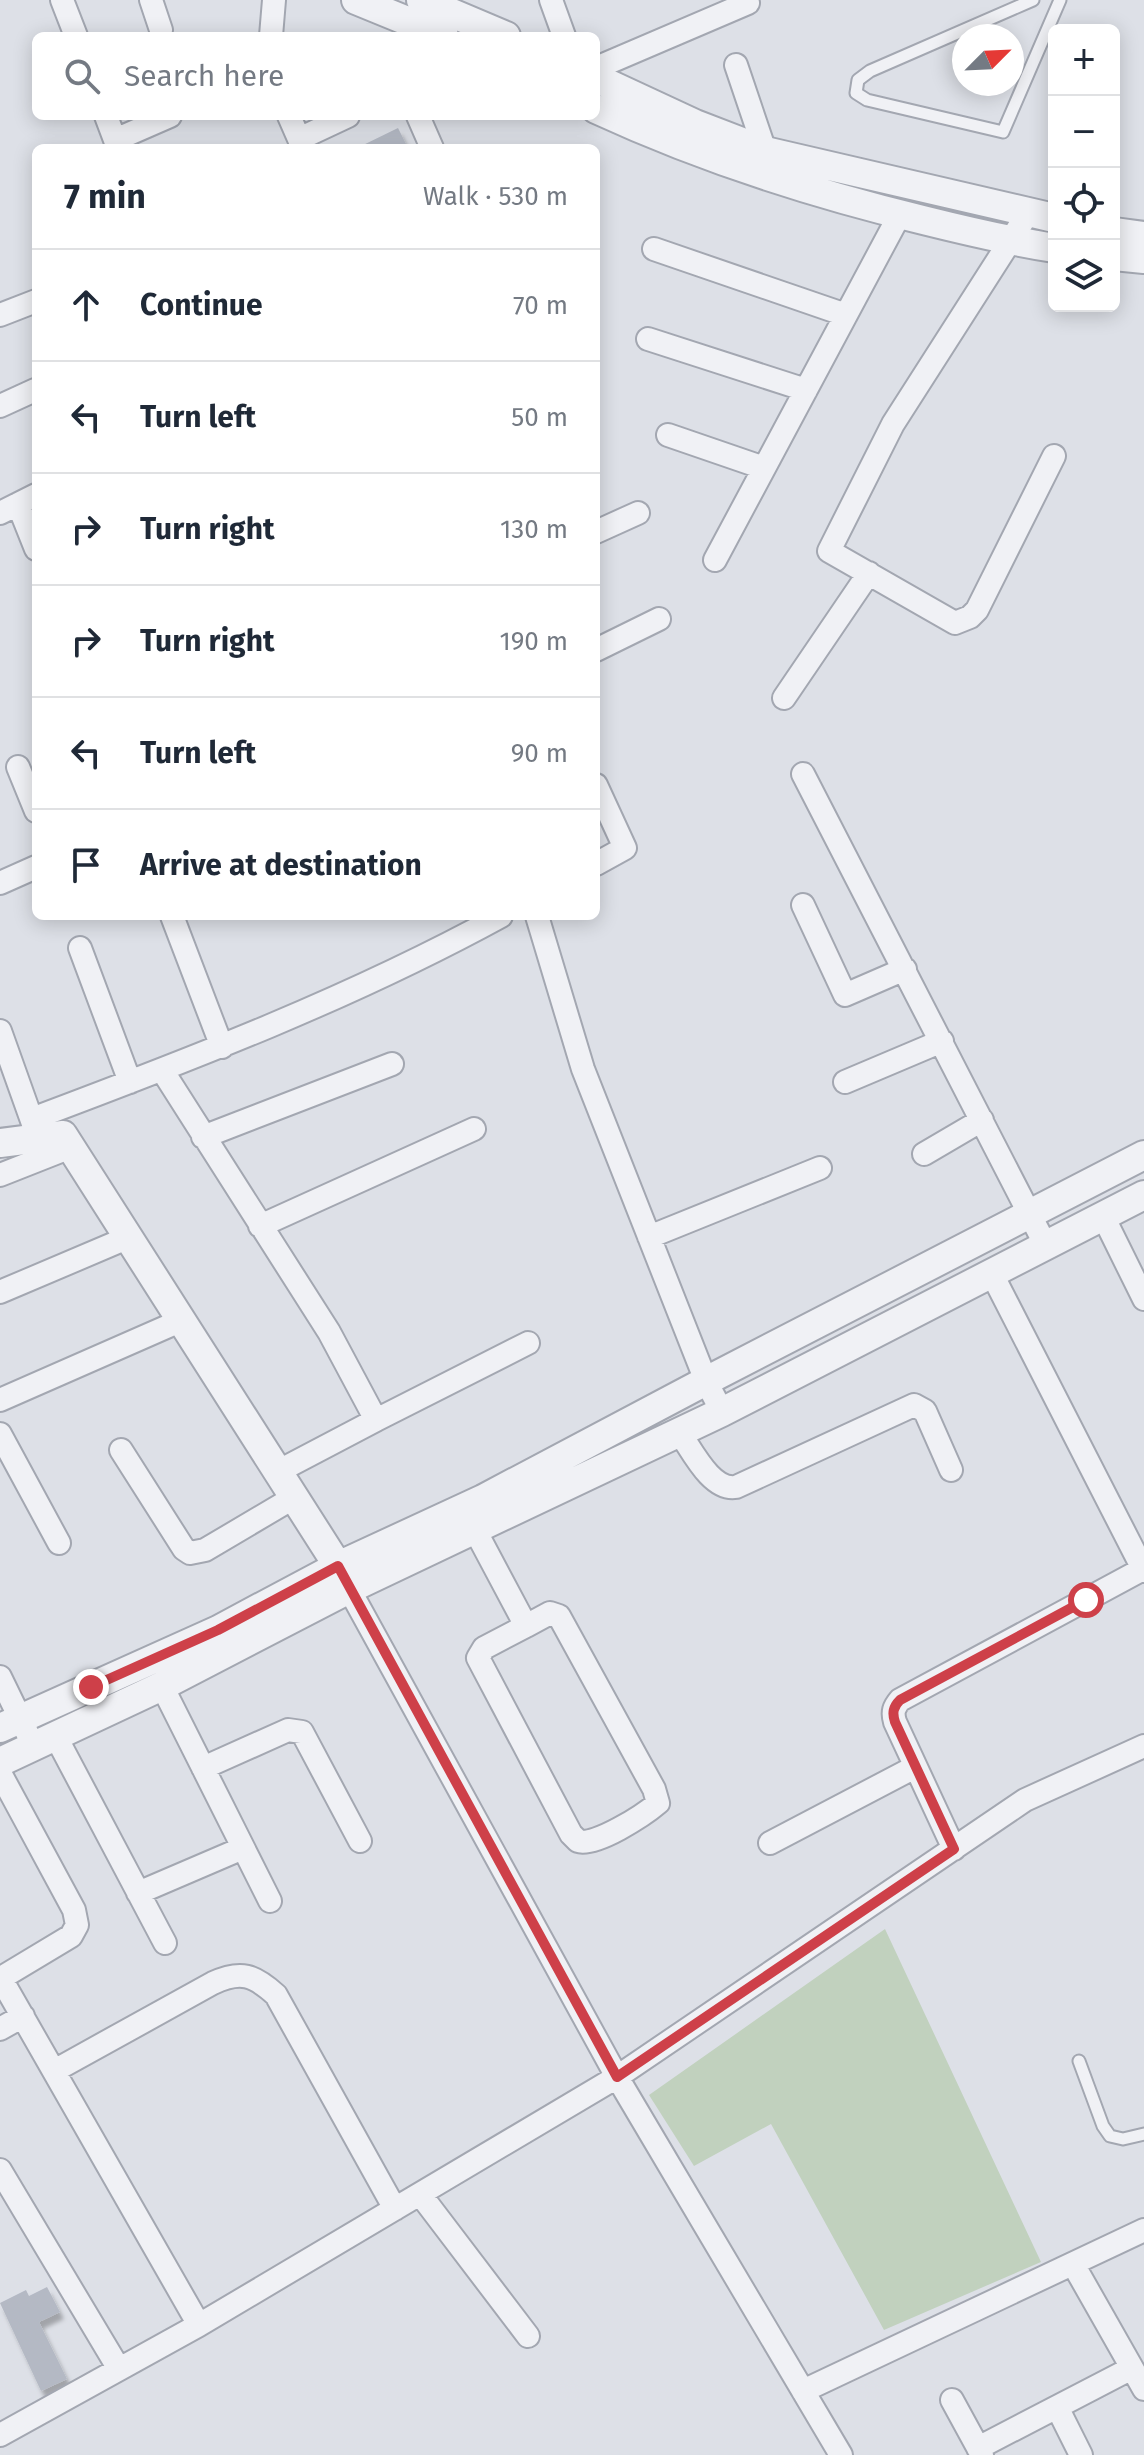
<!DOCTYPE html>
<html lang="en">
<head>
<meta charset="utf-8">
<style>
	body { margin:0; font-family:"Fira Sans",sans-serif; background:#f2f2f3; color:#1f2937 }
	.controls { position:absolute; right:24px; top:24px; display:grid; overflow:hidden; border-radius:12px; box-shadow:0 4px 20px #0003 }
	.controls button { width:72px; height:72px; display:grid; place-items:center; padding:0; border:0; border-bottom:2px solid #e0e1e3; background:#fff; color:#1f2937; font:40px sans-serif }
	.compass { position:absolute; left:952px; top:24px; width:72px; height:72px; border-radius:50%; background:#fff; box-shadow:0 4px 20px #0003; rotate:66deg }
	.stop { position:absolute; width:24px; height:24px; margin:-18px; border:6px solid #ce4049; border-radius:50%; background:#fff }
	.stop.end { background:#ce4049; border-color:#fff; box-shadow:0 2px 8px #0008 }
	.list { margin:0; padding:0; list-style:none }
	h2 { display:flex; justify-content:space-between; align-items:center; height:104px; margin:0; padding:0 32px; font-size:34px }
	h2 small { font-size:26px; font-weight:400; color:#747a83 }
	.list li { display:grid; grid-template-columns:52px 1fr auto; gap:24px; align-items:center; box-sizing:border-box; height:112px; padding:0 32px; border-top:2px solid #e0e1e3 }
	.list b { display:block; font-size:30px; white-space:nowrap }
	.list em { font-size:26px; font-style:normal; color:#747a83 }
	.icon { flex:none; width:44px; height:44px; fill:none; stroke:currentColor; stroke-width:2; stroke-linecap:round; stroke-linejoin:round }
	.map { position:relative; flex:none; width:1144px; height:2455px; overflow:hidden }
	.search { position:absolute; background:#fff; box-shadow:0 4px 20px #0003; left:32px; top:32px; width:568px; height:88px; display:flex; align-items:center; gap:20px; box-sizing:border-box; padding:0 28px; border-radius:12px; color:#747a83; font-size:30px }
	.panel { position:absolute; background:#fff; box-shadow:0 4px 20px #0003; left:32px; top:144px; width:568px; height:776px; border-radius:12px }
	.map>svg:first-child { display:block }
	.green { fill:#c1d1be }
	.building { fill:#b4b9c4; filter:url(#shadow) }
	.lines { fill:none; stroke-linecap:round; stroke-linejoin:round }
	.service-casing { stroke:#a3a7b1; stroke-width:15 }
	.minor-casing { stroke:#a3a7b1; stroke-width:26 }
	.tertiary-casing { stroke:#a3a7b1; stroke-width:32 }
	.service { stroke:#f0f1f5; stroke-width:11 }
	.minor { stroke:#f0f1f5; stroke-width:22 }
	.tertiary { stroke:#f0f1f5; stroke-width:28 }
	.route { stroke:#ce4049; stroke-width:10 }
</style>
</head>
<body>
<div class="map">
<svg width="1144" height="2455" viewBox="0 0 1144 2455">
	<defs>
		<filter id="shadow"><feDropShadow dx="4" dy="7" stdDeviation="2" flood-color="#0004"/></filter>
	</defs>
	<rect width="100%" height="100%" fill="#dde0e7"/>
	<path class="green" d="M885,1929L1041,2262L884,2330L771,2124L694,2166L649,2095Z"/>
	<path class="building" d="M398,128L408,148H357Z
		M47,2287L60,2312L39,2322L67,2379L41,2391L0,2303L26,2290L29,2296Z"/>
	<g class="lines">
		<g class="service-casing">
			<path id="service" d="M1033,0L870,71L858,80L856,93L867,100L1003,132L1060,0
				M1079,2061L1103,2126L1110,2136L1123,2139L1144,2134"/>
		</g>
		<g class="minor-casing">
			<path id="minor" d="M62,0L76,36
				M151,0L161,30
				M551,0L564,36
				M271,36L274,0
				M736,65L765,151
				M596,68L748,3
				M106,116L118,148
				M289,116L303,148
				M418,116L432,148
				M299,139L348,116
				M115,140L170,116
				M1028,213L893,424L829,551L955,623L970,617L977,610L1054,456
				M654,249L846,315
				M0,315L36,301
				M648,339L806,390
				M0,406L35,390
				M668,435L764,468
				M18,504L36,549
				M0,513L36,495
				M596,532L638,513
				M715,560L900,214
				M596,650L659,619
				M784,698L869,573
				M18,767L36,811
				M803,774L1046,1246
				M596,785L625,848L596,864
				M0,883L36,867
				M803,905L845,995L905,969
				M172,916L222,1047
				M537,916L583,1069L706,1381L722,1412
				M80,948L130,1082
				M0,1031L36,1132
				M162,1070L329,1332L376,1420L277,1472
				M845,1082L942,1041
				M32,1119C192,1059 351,998 501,916
				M203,1137L392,1064
				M924,1154L982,1120
				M0,1175L71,1147
				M1103,1216L1144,1299
				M260,1226L474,1129
				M649,1237L820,1168
				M992,1274L1143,1569
				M0,1292L127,1238
				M0,1400L180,1321
				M376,1420L528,1343
				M679,1432C692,1450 711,1491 736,1487L914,1405L925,1411L951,1470
				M0,1434L59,1543
				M121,1450L184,1549L190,1553L205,1550L293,1498
				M475,1530L526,1626L550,1613L559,1616L654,1789L658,1803C644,1815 595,1847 578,1841L571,1834L478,1658L484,1648L526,1626
				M349,1589L617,2077L841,2455
				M0,1677L34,1747
				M162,1686L270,1901
				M56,1737L165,1943
				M203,1768L288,1730L302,1732L360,1841
				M0,1773L74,1910L77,1925L71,1936L1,1978
				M770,1843L915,1767
				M954,1849L895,1722C892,1712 894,1707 900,1700L1143,1569L1144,1571
				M138,1893L243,1848
				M0,1977L199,2325
				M0,2029L23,2016
				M54,2071L213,1983C241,1970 254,1975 276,1995L395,2209
				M0,2170L119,2369
				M420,2194L528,2336
				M1073,2264L1144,2389
				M803,2391L1144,2230
				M952,2400L982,2455
				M1057,2407L1081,2455
				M0,2435L199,2325L617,2077L1025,1800L1144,1746
				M978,2448L1132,2368"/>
		</g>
		<g class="tertiary-casing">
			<path id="tertiary" d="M356,0L444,36
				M421,0L506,36
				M596,78L695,124L765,151L1054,218
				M596,109C700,157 811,193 923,220C967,231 1010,241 1054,248
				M1114,232L1144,236
				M1114,256L1144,259
				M0,1143L63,1135L338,1566L345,1581
				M0,1728L218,1630L338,1566L483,1499L706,1381L1144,1155
				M0,1762L162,1686L349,1589L722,1412L1144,1195"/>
		</g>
		<use href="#service" class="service"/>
		<use href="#minor" class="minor"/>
		<use href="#tertiary" class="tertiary"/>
	</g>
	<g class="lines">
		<path class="route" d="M91,1687L218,1630L338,1566L617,2077L954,1849L895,1722C892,1713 893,1707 900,1700L1086,1600"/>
	</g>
</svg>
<div class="controls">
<button>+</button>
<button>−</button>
<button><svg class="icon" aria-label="locate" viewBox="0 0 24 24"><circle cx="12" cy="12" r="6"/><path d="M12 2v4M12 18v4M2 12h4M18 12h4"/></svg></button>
<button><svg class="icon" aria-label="layers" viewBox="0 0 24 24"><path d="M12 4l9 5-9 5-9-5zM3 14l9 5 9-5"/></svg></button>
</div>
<svg class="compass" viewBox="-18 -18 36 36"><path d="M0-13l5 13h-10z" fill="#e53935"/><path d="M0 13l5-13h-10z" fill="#747a83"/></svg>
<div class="stop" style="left:1086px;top:1600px"></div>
<div class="stop end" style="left:91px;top:1687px"></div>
<div class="search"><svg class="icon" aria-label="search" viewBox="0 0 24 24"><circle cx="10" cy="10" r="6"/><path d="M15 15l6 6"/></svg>Search here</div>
<section class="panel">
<h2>7 min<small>Walk · 530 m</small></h2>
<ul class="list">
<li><svg class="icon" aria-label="ahead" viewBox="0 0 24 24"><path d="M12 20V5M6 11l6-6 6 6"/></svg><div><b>Continue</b></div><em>70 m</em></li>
<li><svg class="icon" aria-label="left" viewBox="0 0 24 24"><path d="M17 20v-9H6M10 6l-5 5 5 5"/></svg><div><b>Turn left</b></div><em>50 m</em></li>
<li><svg class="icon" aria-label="right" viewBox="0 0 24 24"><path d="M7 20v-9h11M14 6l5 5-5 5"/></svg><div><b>Turn right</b></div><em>130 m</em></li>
<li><svg class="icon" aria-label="right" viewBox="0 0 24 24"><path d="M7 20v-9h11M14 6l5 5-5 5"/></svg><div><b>Turn right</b></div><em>190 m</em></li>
<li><svg class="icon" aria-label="left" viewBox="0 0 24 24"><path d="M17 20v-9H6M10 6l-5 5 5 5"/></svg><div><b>Turn left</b></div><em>90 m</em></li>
<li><svg class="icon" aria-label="arrive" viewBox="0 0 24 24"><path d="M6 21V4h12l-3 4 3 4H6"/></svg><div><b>Arrive at destination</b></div></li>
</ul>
</section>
</div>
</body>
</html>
